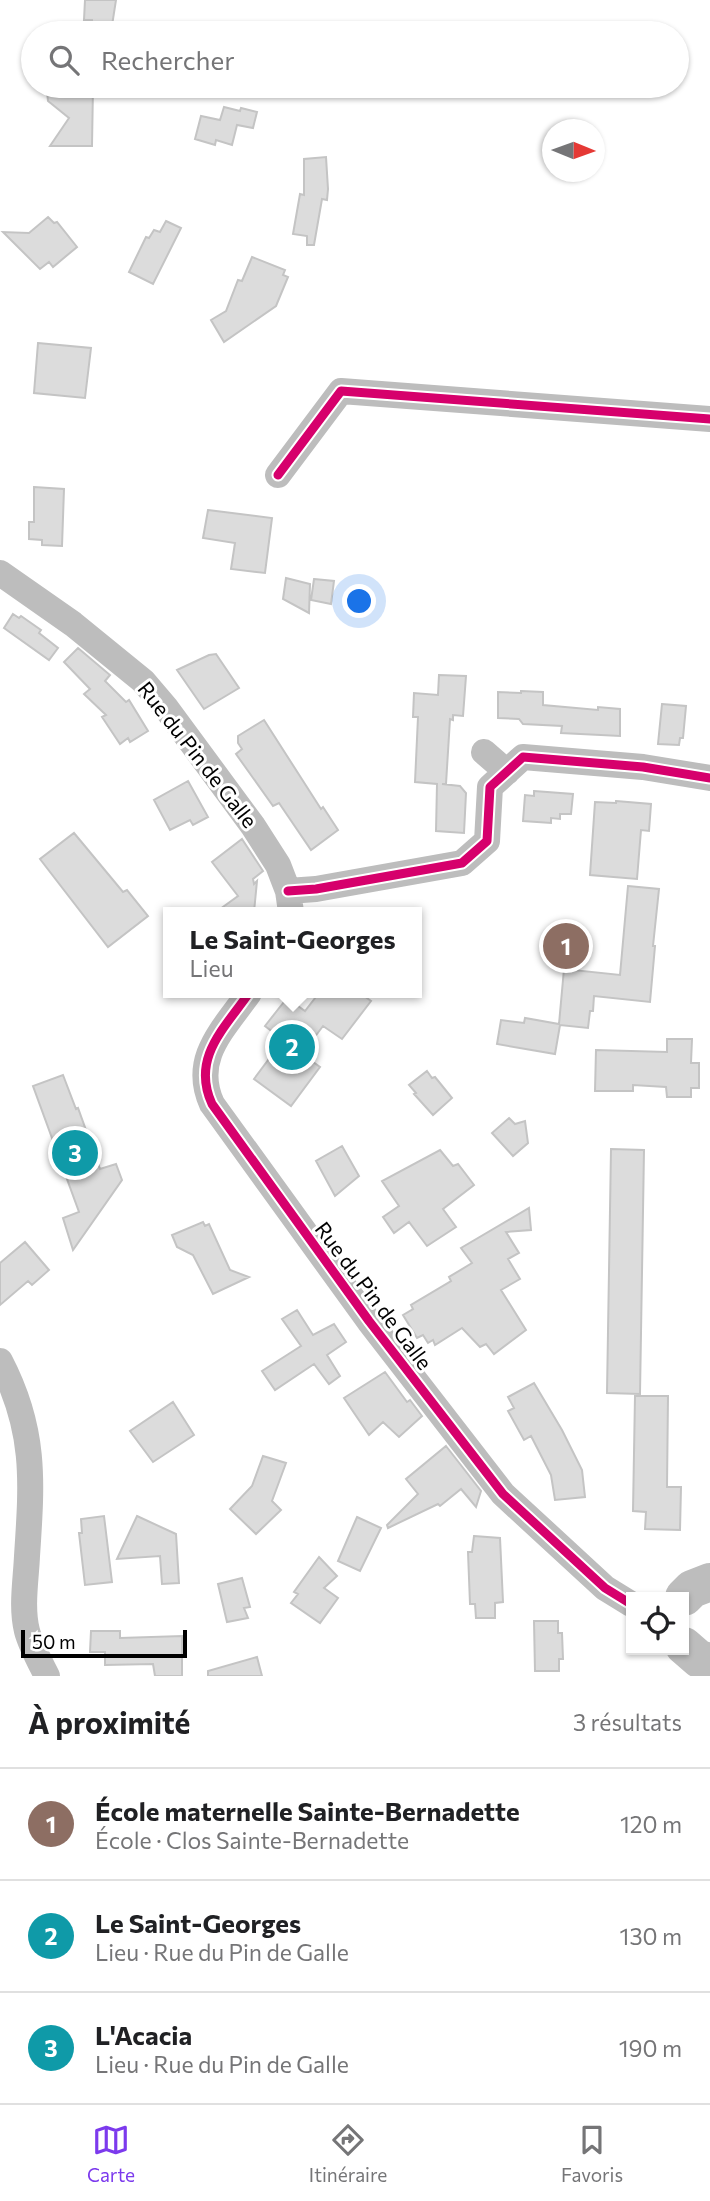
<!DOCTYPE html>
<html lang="fr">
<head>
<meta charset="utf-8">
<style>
	body { margin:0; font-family:Commissioner,sans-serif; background:#f6f6f6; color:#202124 }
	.controls { position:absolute; right:21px; bottom:21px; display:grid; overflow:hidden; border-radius:0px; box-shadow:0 2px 5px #0004 }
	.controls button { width:63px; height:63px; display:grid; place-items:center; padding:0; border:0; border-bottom:2px solid #e0e0e0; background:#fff; color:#202124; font:35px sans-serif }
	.compass { position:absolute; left:542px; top:119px; width:63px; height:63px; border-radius:50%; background:#fff; box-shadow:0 2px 5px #0004; rotate:91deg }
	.scale { position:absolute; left:21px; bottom:18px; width:166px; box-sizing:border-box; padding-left:7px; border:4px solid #000; border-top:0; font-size:19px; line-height:24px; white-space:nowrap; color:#000; -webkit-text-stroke:5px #fff; paint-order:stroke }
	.you { position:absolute; left:360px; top:602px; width:24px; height:24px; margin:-18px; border:5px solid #fff; border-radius:50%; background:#1a73e8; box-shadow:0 0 0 10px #1a73e833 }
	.badge { display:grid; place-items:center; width:46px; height:46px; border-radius:50%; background:#7c3aed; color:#fff; font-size:23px; font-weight:700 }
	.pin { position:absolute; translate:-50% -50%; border:4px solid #fff; box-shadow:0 2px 7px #0006 }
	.popup { position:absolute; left:163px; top:907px; width:259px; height:91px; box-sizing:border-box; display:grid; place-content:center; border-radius:0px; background:#fff; filter:drop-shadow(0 2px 5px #0005); font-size:23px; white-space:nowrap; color:#757577 }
	.popup b { font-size:26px; color:#202124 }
	.popup::after { content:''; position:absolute; left:50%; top:100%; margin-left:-14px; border:14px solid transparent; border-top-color:#fff }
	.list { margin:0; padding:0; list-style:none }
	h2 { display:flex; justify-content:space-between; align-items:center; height:91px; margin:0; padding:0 28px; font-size:30px }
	h2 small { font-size:23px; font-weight:400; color:#757577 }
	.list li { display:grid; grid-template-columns:46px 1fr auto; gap:21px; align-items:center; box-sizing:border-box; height:112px; padding:0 28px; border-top:2px solid #e0e0e0 }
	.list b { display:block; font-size:26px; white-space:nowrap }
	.list p { margin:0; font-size:23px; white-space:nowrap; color:#757577 }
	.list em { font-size:23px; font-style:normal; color:#757577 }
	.icon { flex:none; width:38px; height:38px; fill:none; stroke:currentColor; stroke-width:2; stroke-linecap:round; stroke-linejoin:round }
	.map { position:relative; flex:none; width:710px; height:1676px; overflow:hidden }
	.search { position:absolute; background:#fff; box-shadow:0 2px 5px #0004; left:21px; right:21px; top:21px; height:77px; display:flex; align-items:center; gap:18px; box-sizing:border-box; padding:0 24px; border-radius:38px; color:#757577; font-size:26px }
	.sheet { height:427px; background:#fff }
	nav { display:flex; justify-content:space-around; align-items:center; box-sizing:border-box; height:98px; border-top:2px solid #e0e0e0; background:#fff; font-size:19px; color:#757577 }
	nav a { display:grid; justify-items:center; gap:4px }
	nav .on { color:#7c3aed }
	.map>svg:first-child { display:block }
	.building { fill:#dcdcdc; stroke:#c4c4c4; stroke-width:2 }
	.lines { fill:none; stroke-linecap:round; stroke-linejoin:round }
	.street { stroke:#bdbdbd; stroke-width:26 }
	.primary { stroke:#bdbdbd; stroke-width:38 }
	.cycleway-casing { stroke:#fff; stroke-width:13 }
	.cycleway { stroke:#d6006c; stroke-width:9 }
	.labels { text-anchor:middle; stroke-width:6; stroke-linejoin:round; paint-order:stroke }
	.street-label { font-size:21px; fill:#000; stroke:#fff }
</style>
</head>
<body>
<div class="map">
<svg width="710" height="1676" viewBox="0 0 710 1676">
	<rect width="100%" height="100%" fill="#fff"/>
	<path class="building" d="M85,0H116L111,32L92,31V20H84Z
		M54,86L93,87L92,146H50L69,118L48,101L47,92Z
		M224,107L240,111L241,108L257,112L253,128L237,125L232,145L216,140L215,145L195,139L201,116L220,120Z
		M326,157L328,189L327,200L322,199L314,245H307V236L293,234L300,194L304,195V159Z
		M48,217L54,223L57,222L77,247L53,267L49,262L40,269L3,232L29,233Z
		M166,221L181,228L153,284L129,272L146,237L149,238L154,230L160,232Z
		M252,257L285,270L283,275L288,277L276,306L224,342L211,320L226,311L238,280L242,281Z
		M38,343L91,348L85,398L34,393Z
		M34,487L64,489L62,546L42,545V540L29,539V522H34Z
		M208,510L272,518L265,573L231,569L235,543L203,538Z
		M286,578L310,584L309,613L283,599Z
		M314,579L334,581L331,604L311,600Z
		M13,614L19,618L21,616L41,630L39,633L58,648L49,660L4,628Z
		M78,648L110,675L105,681L126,702L129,700L148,731L130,742L128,738L120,744L102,717L106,715L84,694L90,689L64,662Z
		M216,654L239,688L204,709L177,670L209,655Z
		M439,675L466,676L463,716L453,715V720L450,719L446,784H442L460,786L466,793L464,833L436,831L437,784L415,782L418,717H413L414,693L438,695Z
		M521,691L543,692V705L598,710V707L620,709V736L561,733L562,726L523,724L519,719L498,718V692L521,693Z
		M662,704L686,706L683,738H680L679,745L658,744Z
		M264,720L321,809L323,807L338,830L311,850L279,803L273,806L236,754L242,749L238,743V736Z
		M188,781L208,817L193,825L190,820L170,830L154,800Z
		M534,791L573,794L571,814H560V819L551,818V823L523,821L525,795L534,796Z
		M616,801L651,804L649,831L641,830L637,879L590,875L595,802L616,803Z
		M74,833L123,892L127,890L148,916L108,947L40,859Z
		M242,839L263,871L253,879L254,884L257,881L254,912H216L238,896L212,862Z
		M628,886L659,889L653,946H655L650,1002L594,996L593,1011H590L588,1028L560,1025L555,1054L497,1044L501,1020L524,1023L525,1018L559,1024L564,969L620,975Z
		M319,993H360L371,1001L342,1039L323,1026L302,1054L320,1067L291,1106L254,1079L283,1040L265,1026L287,998L305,1011Z
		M667,1039H692L691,1063H699V1088H691V1097H667L666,1087L633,1085V1091H595L596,1050L667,1052Z
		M427,1071L432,1078L435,1077L452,1098L433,1115L414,1094L416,1093L409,1085Z
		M63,1075L76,1109L78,1108L100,1169L116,1164L122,1180L73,1250L63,1218L79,1212L33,1086Z
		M509,1118L515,1124L525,1121L528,1143L513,1156L492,1133Z
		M342,1146L359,1176L335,1196L316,1161Z
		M611,1149L644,1150L640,1394L607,1393Z
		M440,1150L453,1166L458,1164L474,1185L443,1209L456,1227L427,1246L409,1222L394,1233L383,1217L399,1206L382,1181Z
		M529,1208L531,1230L506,1232L519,1253L508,1259L520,1279L501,1290L526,1330L494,1354L486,1344L480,1347L462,1328L435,1345L433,1340L428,1343L423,1335L417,1338L403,1315L413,1309L411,1305L451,1281L449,1277L472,1263L461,1248Z
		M203,1222L205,1226L209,1224L230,1270L249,1277L213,1294L193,1255L177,1247L172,1235Z
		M25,1242L49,1270L32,1285L28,1281L0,1305V1263Z
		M297,1310L313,1335L334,1324L346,1342L327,1355L340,1376L329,1384L314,1364L275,1390L262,1371L301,1346L282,1319Z
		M385,1372L407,1402L410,1400L422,1416L399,1437L383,1422L369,1435L344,1398Z
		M534,1383L562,1430L582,1470L585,1497L555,1500L551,1475L531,1436L524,1440L508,1411L514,1408L508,1397Z
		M635,1396H668L667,1487H681L680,1530L645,1529L646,1512L633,1511Z
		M173,1402L194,1435L153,1462L130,1431Z
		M446,1446L481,1491L476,1507L461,1489L440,1506L438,1504L388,1528L387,1525L418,1494L406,1479Z
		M263,1456L286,1463L272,1501L281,1510L256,1534L230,1509L252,1486Z
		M104,1516L112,1582L85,1585L79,1533H82L81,1519Z
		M137,1516L176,1534L179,1583L162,1584L160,1556L117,1559Z
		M357,1517L381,1528L360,1571L338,1561Z
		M474,1536L500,1538L503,1602L495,1603V1618H476L475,1604H470L468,1552H472Z
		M319,1557L337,1576L324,1588L338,1598L320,1623L291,1603L298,1594L294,1592Z
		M242,1578L250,1607L244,1608L248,1618L227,1622L218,1584Z
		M534,1621H558V1633H562L563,1659H559V1671H535Z
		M91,1631H120V1638L182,1636V1676H155L153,1664L105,1665V1652H90Z
		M257,1657L262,1676H208V1671Z"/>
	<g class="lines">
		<path class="street" d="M278,475L341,391L710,419
			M0,573L73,624L143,681L166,708L253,826L278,865L288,891L291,912
			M484,752L507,772
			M288,891L316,889L462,863L487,841L490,787L523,757L643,767L710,778
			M249,993C224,1029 191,1058 212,1104L369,1321L503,1494L605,1588L631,1604
			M0,1361C36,1430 32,1481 27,1556C26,1580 21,1607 27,1631C31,1646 40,1662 47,1676"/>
		<path class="primary" d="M684,1597L692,1589L710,1582
			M684,1646L699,1659L710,1662"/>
		<g class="cycleway-casing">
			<path id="cycleway" d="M278,475L341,391L710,419
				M288,891L316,889L462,863L487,841L490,787L523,757L643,767L710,778
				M249,993C224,1029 191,1058 212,1104L369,1321L503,1494L605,1588L631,1604"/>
		</g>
		<use href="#cycleway" class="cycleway"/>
	</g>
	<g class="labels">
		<g class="street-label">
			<text transform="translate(197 755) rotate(52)" y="7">Rue du Pin de Galle</text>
			<text transform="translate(373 1296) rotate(53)" y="7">Rue du Pin de Galle</text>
		</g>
	</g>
</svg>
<div class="controls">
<button><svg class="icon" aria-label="locate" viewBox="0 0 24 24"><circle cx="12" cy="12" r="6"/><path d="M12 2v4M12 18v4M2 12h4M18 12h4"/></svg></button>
</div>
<svg class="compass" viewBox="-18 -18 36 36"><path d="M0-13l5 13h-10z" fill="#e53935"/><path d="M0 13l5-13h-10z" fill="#757577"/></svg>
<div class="scale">50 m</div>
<div class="you"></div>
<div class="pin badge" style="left:566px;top:946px;background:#8d6e63">1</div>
<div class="pin badge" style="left:292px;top:1047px;background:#0f9aa8">2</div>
<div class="popup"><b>Le Saint-Georges</b>Lieu</div>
<div class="pin badge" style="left:75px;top:1153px;background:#0f9aa8">3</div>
<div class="search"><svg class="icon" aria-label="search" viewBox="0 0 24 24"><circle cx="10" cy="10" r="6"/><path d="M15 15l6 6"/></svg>Rechercher</div>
</div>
<section class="sheet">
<h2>À proximité<small>3 résultats</small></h2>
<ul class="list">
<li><span class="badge" style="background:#8d6e63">1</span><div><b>École maternelle Sainte-Bernadette</b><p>École · Clos Sainte-Bernadette</p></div><em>120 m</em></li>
<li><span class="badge" style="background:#0f9aa8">2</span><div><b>Le Saint-Georges</b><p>Lieu · Rue du Pin de Galle</p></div><em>130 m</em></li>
<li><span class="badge" style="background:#0f9aa8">3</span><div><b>L'Acacia</b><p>Lieu · Rue du Pin de Galle</p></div><em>190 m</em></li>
</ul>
</section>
<nav>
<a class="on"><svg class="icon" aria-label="map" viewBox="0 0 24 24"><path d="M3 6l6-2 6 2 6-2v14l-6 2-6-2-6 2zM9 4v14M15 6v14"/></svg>Carte</a>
<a><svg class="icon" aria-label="directions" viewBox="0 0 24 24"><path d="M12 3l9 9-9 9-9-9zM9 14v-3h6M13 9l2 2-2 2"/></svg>Itinéraire</a>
<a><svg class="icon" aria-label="saved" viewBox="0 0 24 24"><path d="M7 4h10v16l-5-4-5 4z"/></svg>Favoris</a>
</nav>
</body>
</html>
